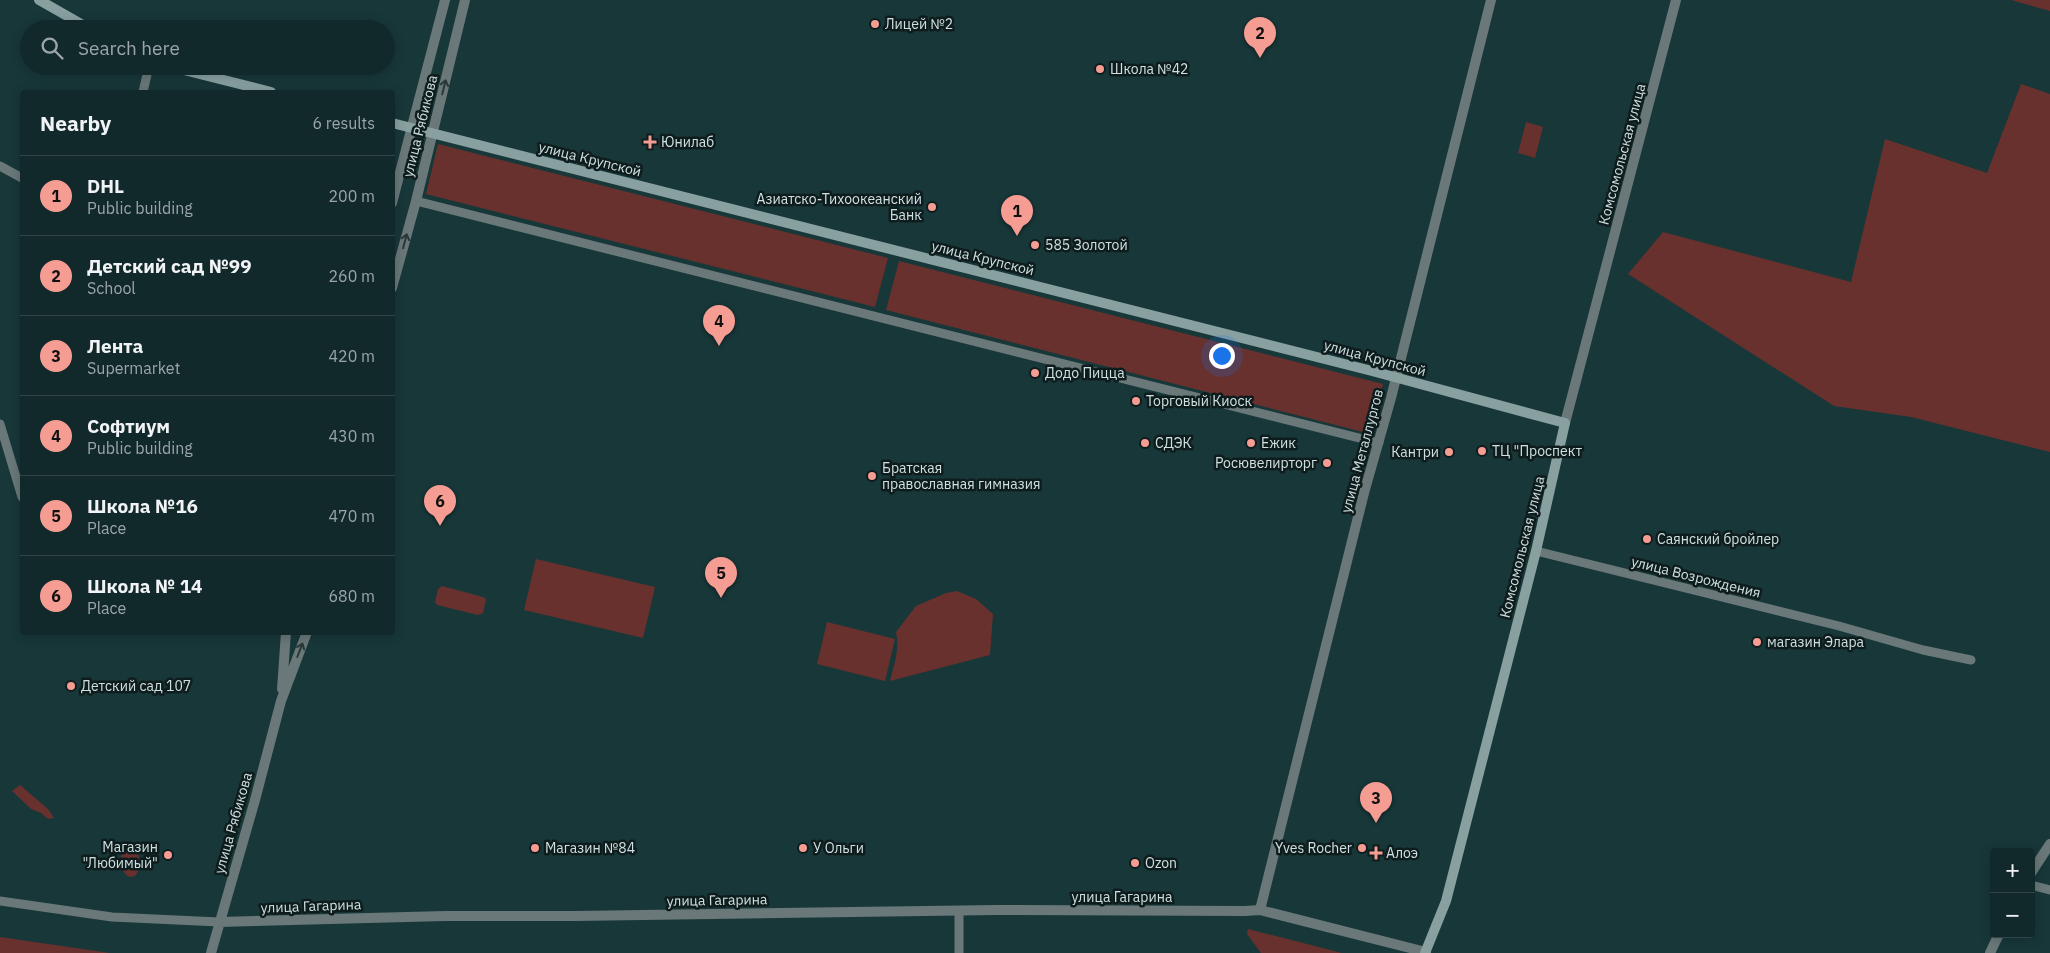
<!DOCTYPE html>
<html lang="en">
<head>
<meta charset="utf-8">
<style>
	body { margin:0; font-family:"IBM Plex Sans",sans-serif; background:#1b3133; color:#f1f3f6 }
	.controls { position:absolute; right:15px; bottom:15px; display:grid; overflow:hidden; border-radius:5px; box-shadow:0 2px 12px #0003 }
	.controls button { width:45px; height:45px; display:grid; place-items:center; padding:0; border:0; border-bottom:1px solid #314547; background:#12292b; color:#f1f3f6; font:25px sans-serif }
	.you { position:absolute; left:1221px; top:355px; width:18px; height:18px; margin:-12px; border:4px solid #fff; border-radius:50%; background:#1a73e8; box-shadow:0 0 0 8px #1a73e833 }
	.badge { display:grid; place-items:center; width:32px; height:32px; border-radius:50%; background:#f59c93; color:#111; font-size:16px; font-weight:700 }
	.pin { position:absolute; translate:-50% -41px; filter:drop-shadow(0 1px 2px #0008) }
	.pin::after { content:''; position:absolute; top:26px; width:18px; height:15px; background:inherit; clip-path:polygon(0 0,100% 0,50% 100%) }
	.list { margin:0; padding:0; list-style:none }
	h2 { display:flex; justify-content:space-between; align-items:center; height:65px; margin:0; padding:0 20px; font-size:21px }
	h2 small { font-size:16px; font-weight:400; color:#9ca6a9 }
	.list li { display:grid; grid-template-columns:32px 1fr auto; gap:15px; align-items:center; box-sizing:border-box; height:80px; padding:0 20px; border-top:1px solid #314547 }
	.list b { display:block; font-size:19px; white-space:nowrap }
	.list p { margin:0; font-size:16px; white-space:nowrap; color:#9ca6a9 }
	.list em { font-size:16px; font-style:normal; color:#9ca6a9 }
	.icon { flex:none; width:28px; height:28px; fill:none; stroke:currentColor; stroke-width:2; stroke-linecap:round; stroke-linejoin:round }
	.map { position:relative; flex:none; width:2050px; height:953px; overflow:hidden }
	.search { position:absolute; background:#12292b; box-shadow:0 2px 12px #0003; left:20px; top:20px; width:375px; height:55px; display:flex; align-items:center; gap:12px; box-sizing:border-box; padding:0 18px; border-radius:28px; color:#9ca6a9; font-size:19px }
	.panel { position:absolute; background:#12292b; box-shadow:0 2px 12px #0003; left:20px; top:90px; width:375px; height:545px; border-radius:5px }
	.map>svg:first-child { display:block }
	.green { fill:#68312d }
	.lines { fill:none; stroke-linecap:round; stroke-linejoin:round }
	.minor { stroke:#6a7879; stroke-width:9 }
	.tertiary { stroke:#6a7879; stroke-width:10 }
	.secondary { stroke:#89a0a1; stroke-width:10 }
	.oneway { stroke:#2a3839 }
	.poi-dot { fill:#f59c93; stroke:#0f1c1d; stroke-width:2 }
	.labels { text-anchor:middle; stroke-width:5; stroke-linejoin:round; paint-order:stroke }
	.poi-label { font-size:14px; fill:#cee0e1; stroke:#0f1c1d; text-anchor:start }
	.street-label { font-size:14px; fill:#cee0e1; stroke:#0f1c1d }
</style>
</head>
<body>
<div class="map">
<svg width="2050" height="953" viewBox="0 0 2050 953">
	<rect width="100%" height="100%" fill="#183739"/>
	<path class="green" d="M2011,0H2050V11Z
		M2021,84L2050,94V452L1911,417L1834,406L1628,274L1663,232L1851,282L1885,139L1987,173Z
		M1526,122L1543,127L1535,158L1518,153Z
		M438,144L888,258L875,307L426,194Z
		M899,261L1383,384L1371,434L886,310Z
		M536,559L655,587L643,638L524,610Z
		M442,586L483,597L486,599L483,613L478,615L437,605L435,602L438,589Z
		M957,591L976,599L993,614L990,655L890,681C894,665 900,648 896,632L916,606L946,593Z
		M827,622L895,639L885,681L817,664Z
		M20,785L48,809L54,818L48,819L41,813L31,809L12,791Z
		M137,842L140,868L135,876L129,877C121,871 121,865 121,855Z
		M1248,929L1342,953H1261L1247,934Z
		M0,937L110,953H0Z"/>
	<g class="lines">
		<path class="minor" d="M143,92L149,66
			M0,166L22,178
			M416,201L1379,443
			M0,424L22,497
			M1536,551L1839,626L1923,650L1971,660
			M2031,885L2050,890
			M0,901L112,917L219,922
			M959,911V953"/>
		<path class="tertiary" d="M392,203L445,0
			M392,288L416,201L465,0
			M1565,423L1676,0
			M282,689L286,632
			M2031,873L2050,844
			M1260,910L1364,493L1391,398L1491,0
			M219,922L445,916H574L996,910L1245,911L1260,910L1426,952
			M211,953L255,800L281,701L307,632
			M1990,953L1999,934"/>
		<path class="secondary" d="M39,0L90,29
			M168,66L271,92
			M392,123L1372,371L1565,423L1536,551L1446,901L1425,953"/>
	</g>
	<defs><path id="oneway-shaft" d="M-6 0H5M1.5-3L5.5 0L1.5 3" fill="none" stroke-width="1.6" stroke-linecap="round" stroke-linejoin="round" transform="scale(1.25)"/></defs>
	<g class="oneway">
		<use href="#oneway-shaft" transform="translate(444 87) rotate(-76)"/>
		<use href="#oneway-shaft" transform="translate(405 241) rotate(-75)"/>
		<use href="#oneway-shaft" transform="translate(300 650) rotate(-69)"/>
	</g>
	<g class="poi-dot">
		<circle cx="875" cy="24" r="5"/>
		<circle cx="1100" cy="69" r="5"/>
		<path d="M647.5 134.5h5v5h5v5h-5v5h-5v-5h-5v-5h5z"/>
		<circle cx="932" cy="207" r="5"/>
		<circle cx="1035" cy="245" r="5"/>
		<circle cx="1035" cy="373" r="5"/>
		<circle cx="1136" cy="401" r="5"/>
		<circle cx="1145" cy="443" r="5"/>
		<circle cx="1251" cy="443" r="5"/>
		<circle cx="1482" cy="451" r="5"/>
		<circle cx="1449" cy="452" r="5"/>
		<circle cx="1327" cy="463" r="5"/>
		<circle cx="872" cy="476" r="5"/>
		<circle cx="1647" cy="539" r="5"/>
		<circle cx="1757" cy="642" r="5"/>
		<circle cx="71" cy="686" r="5"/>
		<circle cx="535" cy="848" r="5"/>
		<circle cx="803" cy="848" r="5"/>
		<circle cx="1362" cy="848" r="5"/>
		<path d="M1373.5 845.5h5v5h5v5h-5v5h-5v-5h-5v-5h5z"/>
		<circle cx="168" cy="855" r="5"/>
		<circle cx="1135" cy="863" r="5"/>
	</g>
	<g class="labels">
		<g class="poi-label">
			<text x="885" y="29">Лицей №2</text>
			<text x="1110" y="74">Школа №42</text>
			<text x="661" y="147">Юнилаб</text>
			<text x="922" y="204" text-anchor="end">Азиатско-Тихоокеанский<tspan x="922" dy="16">Банк</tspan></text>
			<text x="1045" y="250">585 Золотой</text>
			<text x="1045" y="378">Додо Пицца</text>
			<text x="1146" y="406">Торговый Киоск</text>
			<text x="1155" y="448">СДЭК</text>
			<text x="1261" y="448">Ежик</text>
			<text x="1492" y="456">ТЦ "Проспект</text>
			<text x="1439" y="457" text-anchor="end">Кантри</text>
			<text x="1317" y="468" text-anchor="end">Росювелирторг</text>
			<text x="882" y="473">Братская<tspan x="882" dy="16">православная гимназия</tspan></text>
			<text x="1657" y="544">Саянский бройлер</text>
			<text x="1767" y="647">магазин Элара</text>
			<text x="81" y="691">Детский сад 107</text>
			<text x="158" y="852" text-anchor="end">Магазин<tspan x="158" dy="16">"Любимый"</tspan></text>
			<text x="545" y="853">Магазин №84</text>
			<text x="813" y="853">У Ольги</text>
			<text x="1352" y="853" text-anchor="end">Yves Rocher</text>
			<text x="1386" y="858">Алоэ</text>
			<text x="1145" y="868">Ozon</text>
		</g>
		<g class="street-label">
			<text transform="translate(420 126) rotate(-76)" y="5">улица Рябикова</text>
			<text transform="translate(1622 154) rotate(-75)" y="5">Комсомольская улица</text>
			<text transform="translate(590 159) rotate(14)" y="5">улица Крупской</text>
			<text transform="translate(983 258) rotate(14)" y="5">улица Крупской</text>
			<text transform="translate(1375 358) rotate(15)" y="5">улица Крупской</text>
			<text transform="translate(1362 451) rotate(-75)" y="5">улица Металлургов</text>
			<text transform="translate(1522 547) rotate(-76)" y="5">Комсомольская улица</text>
			<text transform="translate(1696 577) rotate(14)" y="5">улица Возрождения</text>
			<text transform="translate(233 823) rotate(-74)" y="5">улица Рябикова</text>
			<text x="1122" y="902">улица Гагарина</text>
			<text transform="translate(717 900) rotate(-1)" y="5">улица Гагарина</text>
			<text transform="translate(311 906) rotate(-2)" y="5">улица Гагарина</text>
		</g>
	</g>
</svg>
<div class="controls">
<button>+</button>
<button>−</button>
</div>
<div class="you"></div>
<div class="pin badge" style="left:1017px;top:236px">1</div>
<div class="pin badge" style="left:1260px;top:58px">2</div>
<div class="pin badge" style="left:1376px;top:823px">3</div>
<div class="pin badge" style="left:719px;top:346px">4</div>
<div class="pin badge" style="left:721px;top:598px">5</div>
<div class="pin badge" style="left:440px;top:526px">6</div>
<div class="search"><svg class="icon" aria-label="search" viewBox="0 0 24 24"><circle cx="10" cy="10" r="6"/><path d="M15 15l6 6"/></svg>Search here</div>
<section class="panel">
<h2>Nearby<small>6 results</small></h2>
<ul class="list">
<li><span class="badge">1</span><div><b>DHL</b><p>Public building</p></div><em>200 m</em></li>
<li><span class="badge">2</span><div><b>Детский сад №99</b><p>School</p></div><em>260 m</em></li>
<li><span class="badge">3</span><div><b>Лента</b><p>Supermarket</p></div><em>420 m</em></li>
<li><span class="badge">4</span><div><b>Софтиум</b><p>Public building</p></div><em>430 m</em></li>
<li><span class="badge">5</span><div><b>Школа №16</b><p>Place</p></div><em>470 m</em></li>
<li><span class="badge">6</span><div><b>Школа № 14</b><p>Place</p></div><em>680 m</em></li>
</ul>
</section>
</div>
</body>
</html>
